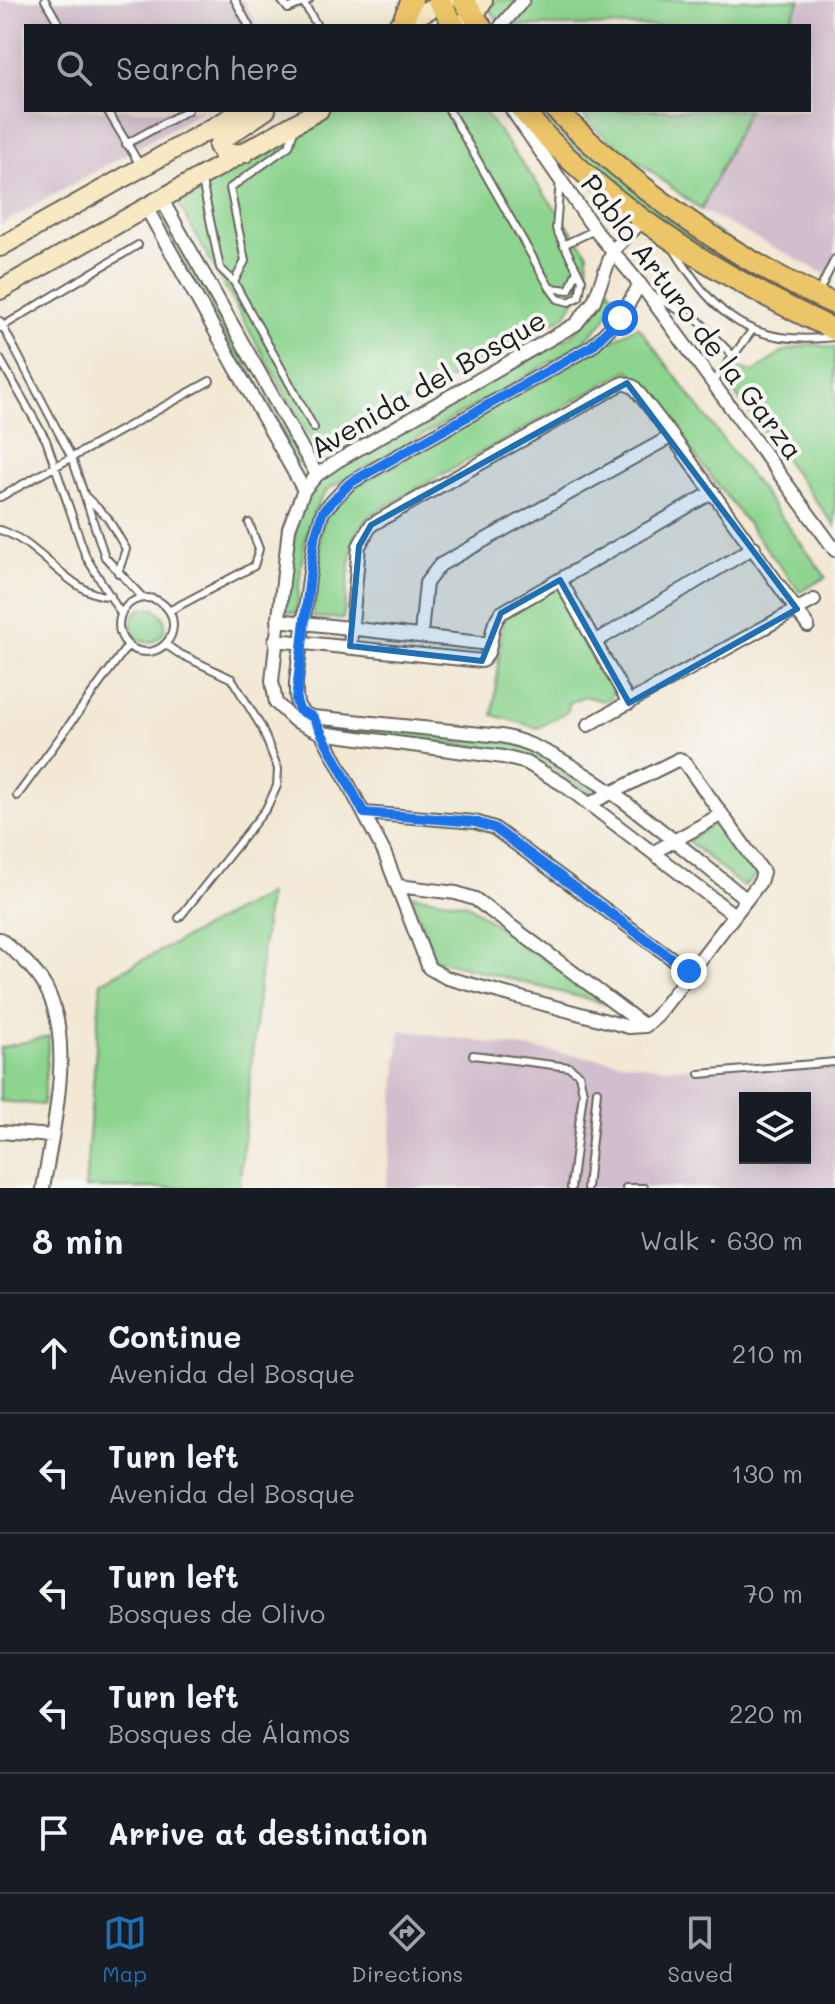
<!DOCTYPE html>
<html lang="en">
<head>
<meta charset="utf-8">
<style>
	body { margin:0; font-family:Mali,sans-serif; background:#20242c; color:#f1f3f6 }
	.controls { position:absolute; right:24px; bottom:24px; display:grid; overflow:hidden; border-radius:0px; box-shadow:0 4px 20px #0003 }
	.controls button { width:72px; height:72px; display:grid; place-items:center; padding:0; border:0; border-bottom:2px solid #363941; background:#171b24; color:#f1f3f6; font:40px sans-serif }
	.stop { position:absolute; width:24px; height:24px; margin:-18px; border:6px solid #1a73e8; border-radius:50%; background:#fff }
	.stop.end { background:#1a73e8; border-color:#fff; box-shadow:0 2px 8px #0008 }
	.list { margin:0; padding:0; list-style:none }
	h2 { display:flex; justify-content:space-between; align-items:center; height:104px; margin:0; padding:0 32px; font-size:34px }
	h2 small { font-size:26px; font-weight:400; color:#9ea1a6 }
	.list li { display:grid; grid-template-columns:52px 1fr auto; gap:24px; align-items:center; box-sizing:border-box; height:120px; padding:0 32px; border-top:2px solid #363941 }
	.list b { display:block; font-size:30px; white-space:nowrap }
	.list p { margin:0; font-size:26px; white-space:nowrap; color:#9ea1a6 }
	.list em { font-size:26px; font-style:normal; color:#9ea1a6 }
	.icon { flex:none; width:44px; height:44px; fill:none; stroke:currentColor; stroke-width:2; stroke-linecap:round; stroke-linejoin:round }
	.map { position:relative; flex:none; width:835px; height:1188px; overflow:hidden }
	.search { position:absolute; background:#171b24; box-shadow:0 4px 20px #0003; left:24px; right:24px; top:24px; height:88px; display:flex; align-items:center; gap:20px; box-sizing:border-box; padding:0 28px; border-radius:0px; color:#9ea1a6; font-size:30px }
	.sheet { height:704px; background:#171b24 }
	nav { display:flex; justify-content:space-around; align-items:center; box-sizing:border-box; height:112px; border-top:2px solid #363941; background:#171b24; font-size:22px; color:#9ea1a6 }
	nav a { display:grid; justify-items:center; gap:4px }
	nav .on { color:#1f6fb2 }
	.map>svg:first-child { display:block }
	.industrial { fill:#d1bdcb; fill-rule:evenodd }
	.green { fill:#8dd48f; stroke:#547856; stroke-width:2 }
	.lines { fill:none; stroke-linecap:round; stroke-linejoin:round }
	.lane-casing { stroke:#67635c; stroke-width:10 }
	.street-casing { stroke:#67635c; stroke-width:16 }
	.secondary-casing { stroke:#67635c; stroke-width:22 }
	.primary-casing { stroke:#67635c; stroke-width:24 }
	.lane { stroke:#fff; stroke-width:6 }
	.street { stroke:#fff; stroke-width:12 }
	.secondary { stroke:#f8e8c3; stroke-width:18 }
	.primary { stroke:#edc569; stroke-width:20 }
	.route { stroke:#1a73e8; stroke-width:10 }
	.marked { fill:#1f6fb2; fill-opacity:0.2; stroke:#1f6fb2; stroke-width:6; stroke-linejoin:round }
	.labels { text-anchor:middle; stroke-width:8; stroke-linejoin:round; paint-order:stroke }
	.street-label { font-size:28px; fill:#1c1c1c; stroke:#f6f6f2 }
</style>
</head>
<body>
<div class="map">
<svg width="835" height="1188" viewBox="0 0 835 1188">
	<rect width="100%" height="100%" fill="#f6f6f2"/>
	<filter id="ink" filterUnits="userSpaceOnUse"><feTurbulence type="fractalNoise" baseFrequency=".0125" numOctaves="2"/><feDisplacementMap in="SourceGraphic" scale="16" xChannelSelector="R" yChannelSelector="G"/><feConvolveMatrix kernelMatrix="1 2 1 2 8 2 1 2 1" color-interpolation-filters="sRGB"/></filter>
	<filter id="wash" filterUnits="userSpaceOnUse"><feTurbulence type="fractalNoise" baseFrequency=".006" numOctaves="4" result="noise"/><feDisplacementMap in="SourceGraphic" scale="32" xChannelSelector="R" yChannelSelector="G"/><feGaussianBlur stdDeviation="1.8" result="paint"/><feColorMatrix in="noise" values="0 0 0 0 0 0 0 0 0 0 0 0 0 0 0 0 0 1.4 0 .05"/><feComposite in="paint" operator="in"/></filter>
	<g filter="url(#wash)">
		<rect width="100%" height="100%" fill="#f2e8d4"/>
		<path class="industrial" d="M0,0H243L257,26H26V110H204L0,225Z
			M800,0H835V279L701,210L748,110H809V26H787Z
			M400,1030L665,1068L835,1063V1188H386ZM745,1098H805V1158H745Z"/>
		<path class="green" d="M497,0H800L787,26H504L488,8Z
			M340,110H483L588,253L587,280L565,316L317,451L177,201Z
			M535,110L835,311V323C724,265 623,200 535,110Z
			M579,110H748L701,210L596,129Z
			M158,205L301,460L296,465L153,208Z
			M607,287L616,296L604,321L579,346L328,489C300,521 302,572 296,613L283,611L297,519L310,489L335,467L571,336L595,313Z
			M638,326L826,577L800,592L629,370L370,515L354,535L343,619L313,617L321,528L326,517L348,491Z
			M810,344L835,348V526L727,383L738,368L754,372L782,352Z
			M557,585L614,690L611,697L603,701L584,696L569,703L568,711L538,728L493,715L503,618Z
			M131 625a17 17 0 1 1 34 0a17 17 0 1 1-34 0Z
			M327,723C383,728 475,729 525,747C550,756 573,774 593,791L588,794L551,768L513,751L331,730Z
			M718,821L758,874L743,887L688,841Z
			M268,894L239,1188H85L101,982Z
			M412,895L467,904L606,1004L434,959Z
			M49,1036L43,1105L0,1101V1048Z"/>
	</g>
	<g filter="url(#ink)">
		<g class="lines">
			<g class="lane-casing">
				<path id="lane" d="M45,0L60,26
					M235,0L249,26
					M281,0L288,9L309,0
					M304,3L317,26
					M107,110L140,165
					M449,110L550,288L558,299L569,302L579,297L582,280L556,229L560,180
					M126,144L188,110
					M202,181L220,268L234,282L314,428
					M563,245L595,230
					M673,248C717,319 751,346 835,337
					M234,282L245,261L230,188L289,146L294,130
					M551,288L569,290L577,270
					M819,291L835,259
					M650,294L699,321L733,356L713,383
					M0,321L72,458L105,557L143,598
					M0,328L138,245
					M733,356L751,332
					M0,359L46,440L86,557L121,614
					M85,496L107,517L126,549L118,573
					M0,497L210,381
					M0,530C39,541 72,598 111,596
					M119 625a27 27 0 1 1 54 0a27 27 0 1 1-54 0Z
					M169,611L254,566L259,549L249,523
					M165,644L178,653L232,679L262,728L278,769L277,786L266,809L179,918
					M17,796L128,645
					M473,1055L569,1067L579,1074L583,1093L571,1188
					M700,1074L835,1062
					M587,1188L597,1091
					M626,1188H644"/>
			</g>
			<g class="street-casing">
				<path id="street" d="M501,26L523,0
					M512,110L595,230L647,293L835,550
					M162,200L317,475
					M147,209L304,490
					M643,220L613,250L594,301L576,324L339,460L317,475L304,490L289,528L272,681L276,703L294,720L321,733L503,757L527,763L564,785L733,914
					M640,284L620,318L592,346L350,483L323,511L314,540L296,682C296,699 294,712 313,717L501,736C573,748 686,852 746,899
					M560,580L629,703
					M278,620L489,644
					M421,634L426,583L440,565L672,436
					M275,640L482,661C495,650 487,629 501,613L713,492
					M595,642L754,547
					M350,646L359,546L371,525L623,383L634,387L672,436L808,626
					M588,725L814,600
					M320,730L384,852L429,968L447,978L629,1027L645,1026L656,1017L760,882L763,872L685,763L679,759L589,804
					M364,813L475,822L494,828L689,971
					M654,852L722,814
					M398,886L456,893L475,899L645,1026
					M0,939C17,953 35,968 46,988C75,1042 53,1130 43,1188
					M0,1132L52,1136"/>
			</g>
			<g class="secondary-casing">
				<path id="secondary" d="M465,22L474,16L483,0
					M397,26L447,0
					M245,153L223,154L218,146L220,141L266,110
					M0,247L244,110
					M0,290L319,110"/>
			</g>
			<g class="primary-casing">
				<path id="primary" d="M438,0L455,26
					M463,0L481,26
					M402,23L412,0
					M522,110C607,208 719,276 835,330
					M556,110C636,189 732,258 835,304"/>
			</g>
			<use href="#lane" class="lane"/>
			<use href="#street" class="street"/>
			<use href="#secondary" class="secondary"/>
			<use href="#primary" class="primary"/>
		</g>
	</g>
	<g class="lines" filter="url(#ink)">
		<path class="route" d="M620,318L592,346L350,483L323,511L314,540L296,700L299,710L313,717L364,813L475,822L494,828L689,971"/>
	</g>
	<path class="marked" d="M627,383L797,609L629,703L560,580L501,613L482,661L350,646L359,546L371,525Z"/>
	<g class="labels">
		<g class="street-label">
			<text transform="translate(692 317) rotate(53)" y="10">Pablo Arturo de la Garza</text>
			<text transform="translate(428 384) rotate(-30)" y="10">Avenida del Bosque</text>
		</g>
	</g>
</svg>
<div class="controls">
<button><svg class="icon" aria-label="layers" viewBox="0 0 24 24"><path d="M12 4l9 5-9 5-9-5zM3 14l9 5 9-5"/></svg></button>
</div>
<div class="stop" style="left:620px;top:318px"></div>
<div class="stop end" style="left:689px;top:971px"></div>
<div class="search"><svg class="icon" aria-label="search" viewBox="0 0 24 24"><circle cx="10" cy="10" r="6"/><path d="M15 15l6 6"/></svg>Search here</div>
</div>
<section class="sheet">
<h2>8 min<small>Walk · 630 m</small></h2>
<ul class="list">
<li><svg class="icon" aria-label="ahead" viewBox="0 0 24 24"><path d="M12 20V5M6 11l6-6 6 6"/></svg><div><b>Continue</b><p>Avenida del Bosque</p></div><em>210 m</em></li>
<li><svg class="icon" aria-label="left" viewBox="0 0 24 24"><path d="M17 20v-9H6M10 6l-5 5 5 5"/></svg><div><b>Turn left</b><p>Avenida del Bosque</p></div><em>130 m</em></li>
<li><svg class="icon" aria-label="left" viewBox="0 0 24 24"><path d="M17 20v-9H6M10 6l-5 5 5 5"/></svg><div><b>Turn left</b><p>Bosques de Olivo</p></div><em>70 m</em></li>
<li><svg class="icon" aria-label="left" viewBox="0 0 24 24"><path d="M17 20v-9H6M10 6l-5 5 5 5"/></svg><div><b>Turn left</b><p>Bosques de Álamos</p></div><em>220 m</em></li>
<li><svg class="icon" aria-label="arrive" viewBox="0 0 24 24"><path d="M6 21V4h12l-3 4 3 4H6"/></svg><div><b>Arrive at destination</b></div></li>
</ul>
</section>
<nav>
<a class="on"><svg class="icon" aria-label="map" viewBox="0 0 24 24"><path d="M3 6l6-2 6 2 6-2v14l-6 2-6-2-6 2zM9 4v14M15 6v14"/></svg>Map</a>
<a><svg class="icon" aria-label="directions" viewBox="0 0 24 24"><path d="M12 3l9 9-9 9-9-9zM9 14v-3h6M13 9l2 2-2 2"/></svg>Directions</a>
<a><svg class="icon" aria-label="saved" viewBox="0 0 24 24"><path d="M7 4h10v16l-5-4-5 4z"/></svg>Saved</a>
</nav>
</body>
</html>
